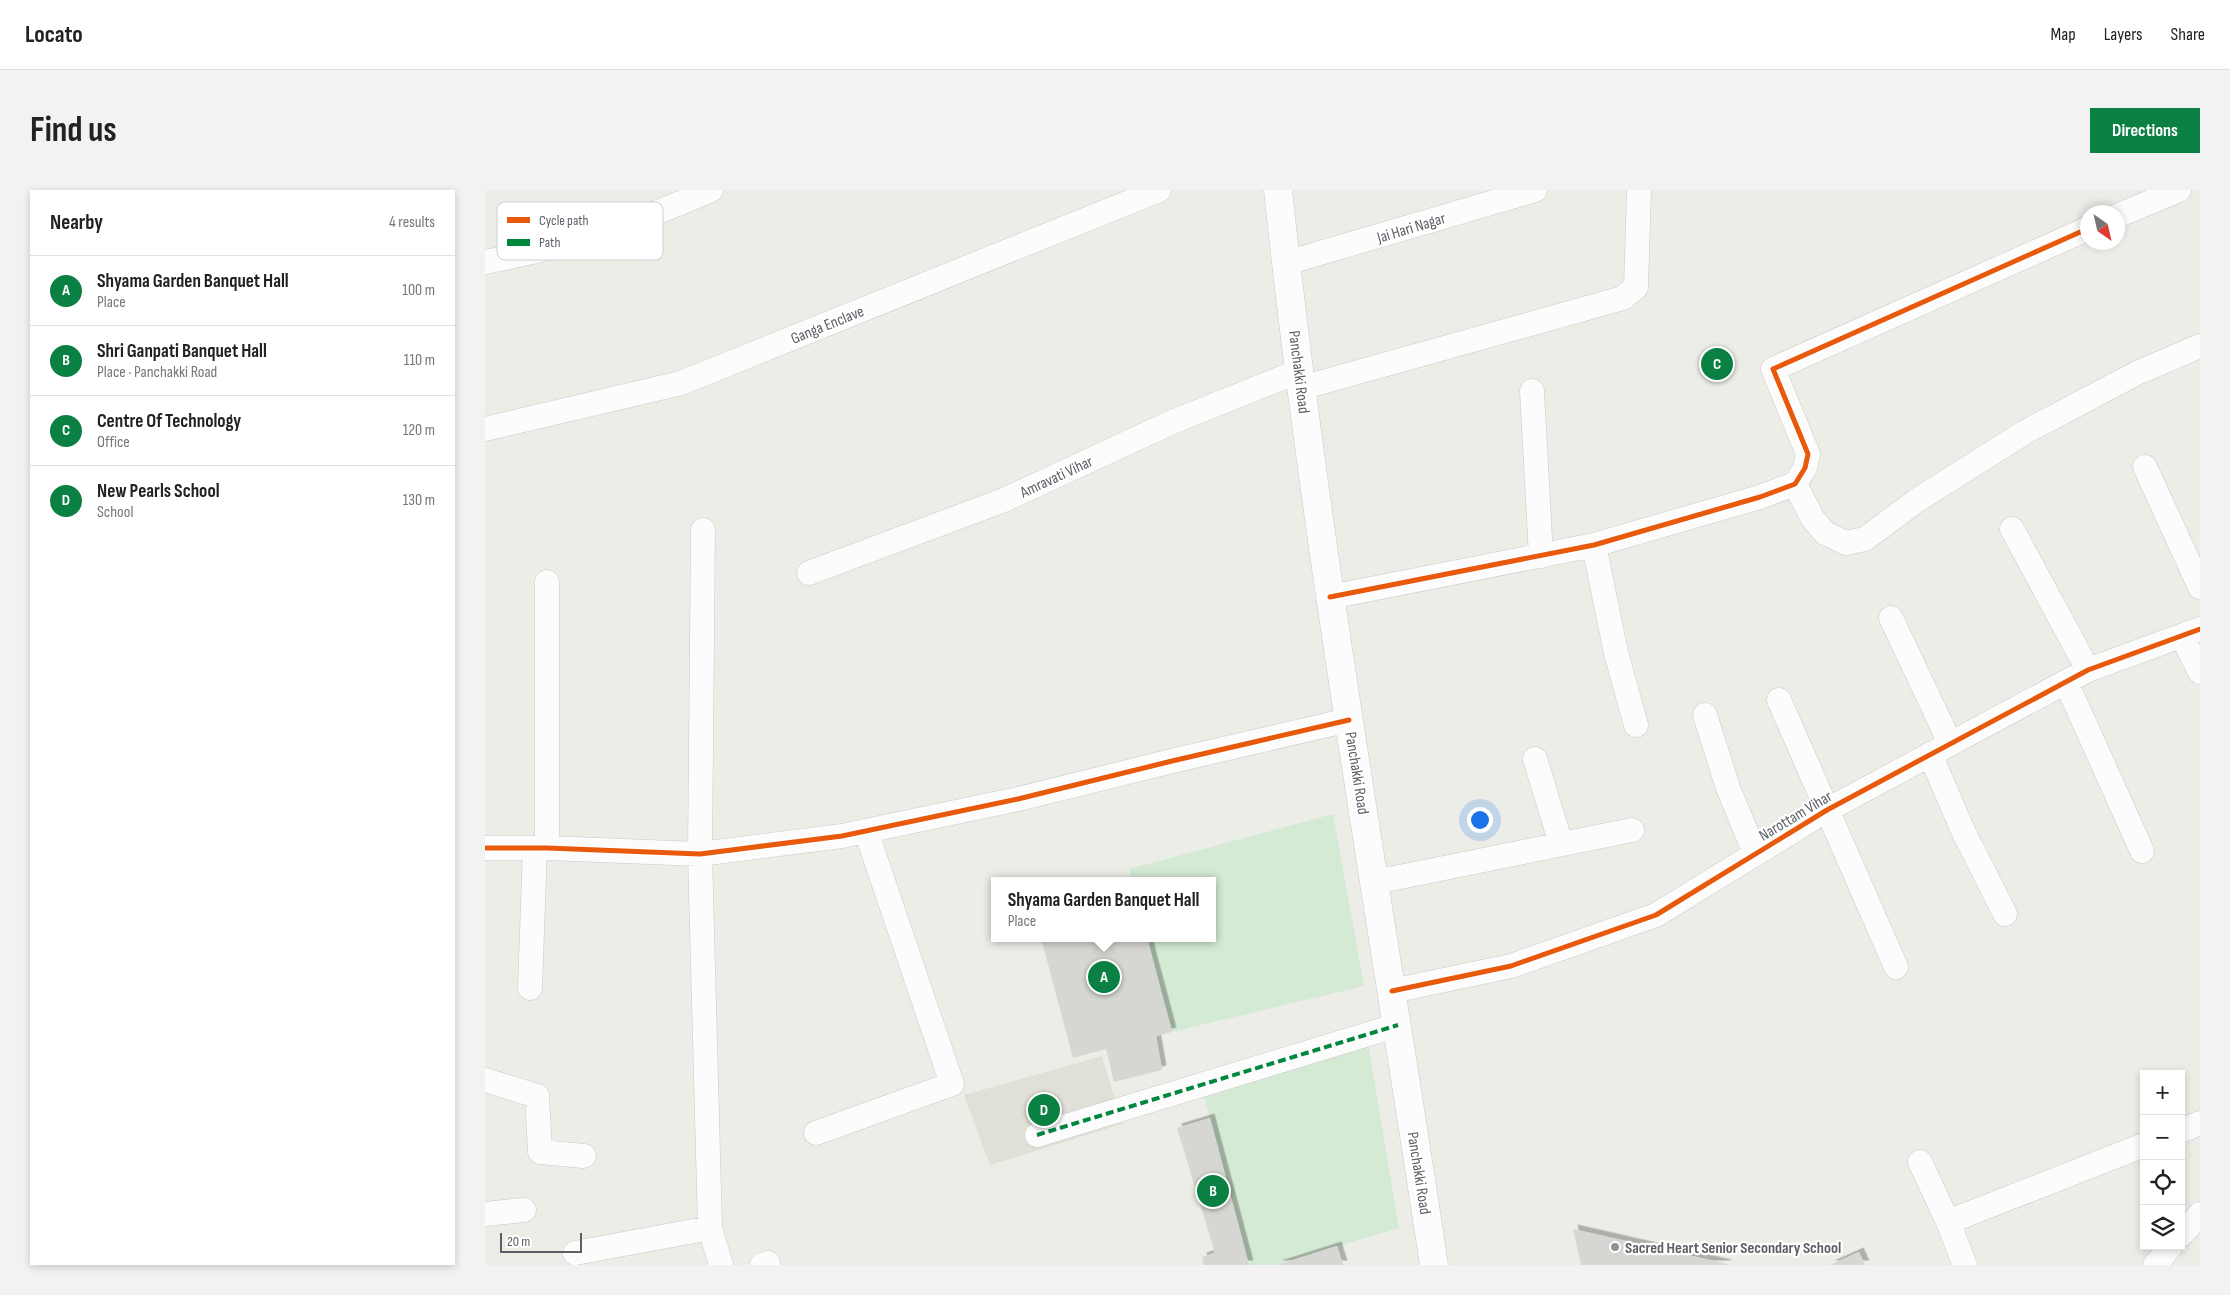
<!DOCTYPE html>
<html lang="en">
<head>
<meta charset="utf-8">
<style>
	body { margin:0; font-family:"Sofia Sans Condensed",sans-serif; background:#f2f2f2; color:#222 }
	.controls { position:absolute; right:15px; bottom:15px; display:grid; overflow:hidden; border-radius:0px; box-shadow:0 2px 8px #0003 }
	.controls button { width:45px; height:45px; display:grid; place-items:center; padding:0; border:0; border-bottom:1px solid #e0e0e0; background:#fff; color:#222; font:25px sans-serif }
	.compass { position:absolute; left:1595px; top:15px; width:45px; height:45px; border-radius:50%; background:#fff; box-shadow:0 2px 8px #0003; rotate:146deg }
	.scale { position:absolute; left:15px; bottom:12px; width:82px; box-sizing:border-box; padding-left:5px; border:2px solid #5c5f66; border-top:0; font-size:14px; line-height:18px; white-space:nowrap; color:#5c5f66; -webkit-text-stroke:4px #fff; paint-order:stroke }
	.you { position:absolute; left:994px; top:629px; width:18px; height:18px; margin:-12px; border:4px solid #fff; border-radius:50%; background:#1a73e8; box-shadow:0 0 0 8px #1a73e833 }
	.badge { display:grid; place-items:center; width:32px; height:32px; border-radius:50%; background:#0b8043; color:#fff; font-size:16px; font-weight:700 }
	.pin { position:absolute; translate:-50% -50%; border:2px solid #fff; box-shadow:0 1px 5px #0006 }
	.popup { position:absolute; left:506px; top:687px; width:225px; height:65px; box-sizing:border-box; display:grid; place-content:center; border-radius:0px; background:#fff; filter:drop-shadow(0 1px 4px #0005); font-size:16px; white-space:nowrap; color:#767676 }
	.popup b { font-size:19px; color:#222 }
	.popup::after { content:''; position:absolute; left:50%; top:100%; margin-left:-10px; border:10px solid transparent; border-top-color:#fff }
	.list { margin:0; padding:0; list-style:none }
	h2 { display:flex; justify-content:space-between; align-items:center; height:65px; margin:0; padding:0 20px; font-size:21px }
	h2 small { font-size:16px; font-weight:400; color:#767676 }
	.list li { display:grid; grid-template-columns:32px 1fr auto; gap:15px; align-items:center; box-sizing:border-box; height:70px; padding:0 20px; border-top:1px solid #e0e0e0 }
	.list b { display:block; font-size:19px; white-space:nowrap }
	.list p { margin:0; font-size:16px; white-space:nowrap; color:#767676 }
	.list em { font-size:16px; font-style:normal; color:#767676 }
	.icon { flex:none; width:28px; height:28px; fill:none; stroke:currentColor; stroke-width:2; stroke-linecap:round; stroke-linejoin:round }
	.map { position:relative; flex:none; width:1715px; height:1075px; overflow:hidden; border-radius:0px }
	header { display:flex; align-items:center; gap:30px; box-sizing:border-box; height:70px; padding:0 25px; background:#fff; border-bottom:1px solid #e0e0e0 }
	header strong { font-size:24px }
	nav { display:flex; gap:28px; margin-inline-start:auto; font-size:18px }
	.intro { display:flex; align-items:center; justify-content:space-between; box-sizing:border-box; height:120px; padding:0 30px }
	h1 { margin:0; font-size:35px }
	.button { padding:12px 22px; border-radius:0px; background:#0b8043; color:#fff; font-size:18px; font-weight:700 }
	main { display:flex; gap:30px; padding:0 30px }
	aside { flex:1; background:#fff; border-radius:0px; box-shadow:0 2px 8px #0003 }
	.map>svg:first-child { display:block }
	.education { fill:#e0e0d7 }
	.green { fill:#d4ead5 }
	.building { fill:#d6d6d3; filter:url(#shadow) }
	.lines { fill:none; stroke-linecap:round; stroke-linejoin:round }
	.minor-casing { stroke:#c9cac8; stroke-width:25 }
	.secondary-casing { stroke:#c9cac9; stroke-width:29 }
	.minor { stroke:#fcfcfc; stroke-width:24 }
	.secondary { stroke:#fcfcfc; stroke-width:28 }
	.quiet { stroke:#00873e; stroke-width:4; stroke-dasharray:8 4; stroke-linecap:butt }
	.cycleway-casing { stroke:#fff; stroke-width:8 }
	.cycleway { stroke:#e8590c; stroke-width:5 }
	.poi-dot { fill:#8f9194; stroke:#fff; stroke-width:2 }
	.labels { text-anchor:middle; stroke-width:4.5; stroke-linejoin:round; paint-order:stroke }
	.street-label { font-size:16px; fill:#5c5f66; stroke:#fff }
	.poi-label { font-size:16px; font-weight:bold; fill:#5c5f66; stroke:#fff; text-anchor:start }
	.key { fill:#fff; stroke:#cecfd1; stroke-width:1 }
	.key-label { font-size:14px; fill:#5c5f66 }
</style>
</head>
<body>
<header>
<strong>Locato</strong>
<nav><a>Map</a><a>Layers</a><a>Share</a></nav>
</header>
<div class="intro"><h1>Find us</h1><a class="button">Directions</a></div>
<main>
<aside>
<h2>Nearby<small>4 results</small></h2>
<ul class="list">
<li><span class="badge">A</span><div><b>Shyama Garden Banquet Hall</b><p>Place</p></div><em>100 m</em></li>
<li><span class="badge">B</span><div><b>Shri Ganpati Banquet Hall</b><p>Place · Panchakki Road</p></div><em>110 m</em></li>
<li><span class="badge">C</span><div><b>Centre Of Technology</b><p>Office</p></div><em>120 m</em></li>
<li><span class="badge">D</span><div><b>New Pearls School</b><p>School</p></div><em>130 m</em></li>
</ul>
</aside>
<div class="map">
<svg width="1715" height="1075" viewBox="0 0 1715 1075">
	<defs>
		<filter id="shadow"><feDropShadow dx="4.5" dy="-4.5" stdDeviation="0" flood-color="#0004"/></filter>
	</defs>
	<rect width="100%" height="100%" fill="#edede8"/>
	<path class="education" d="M617,866L637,934L505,975L479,905Z"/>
	<path class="green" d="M848,624L879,796L687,842L662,748H728V691H647L644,679Z
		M883,853L914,1038L790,1075H764L718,902Z"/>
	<path class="building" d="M556,748H662L687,842L671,846L677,880L629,892L621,859L588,868Z
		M725,928L764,1075H719L717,1067L730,1063L692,938Z
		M1088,1039L1242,1074V1075H1096Z
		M852,1056L858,1075H792Z
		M1374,1062L1380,1075H1345Z"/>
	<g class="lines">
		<g class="minor-casing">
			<path id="minor" d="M1632,26L1694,0
				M0,72C78,58 153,32 226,0
				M801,73L1050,0
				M816,198L1138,108L1151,97L1154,0
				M1047,201L1056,366
				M0,239L196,193L674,0
				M1660,277L1715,397
				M1310,294L1328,329L1340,343L1361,353L1380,349L1431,311L1540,242L1652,183L1715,156
				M1527,339L1603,480
				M218,340L215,664L225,1038L236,1075
				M1109,355L1131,463L1151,535
				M324,383L519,310L685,233L814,181
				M845,407L1109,355L1275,307L1310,294L1320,278L1323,264L1288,179L1602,39
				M1406,428L1465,553
				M1697,446L1715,482
				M1581,492L1657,661
				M1294,510L1411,777
				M1220,525L1243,598L1270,663
				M1445,564L1479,643L1520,724
				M1050,569L1076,654
				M0,658H62L215,664L357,646L533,609L687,571L864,530
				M62,658V392
				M890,692L1147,640
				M45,798L50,658
				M907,801L1026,776L1171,725L1342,620L1603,480L1715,439
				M0,890L52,906L55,962L99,966
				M1696,941L1715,933
				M331,943L467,894L381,641
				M552,945L913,835
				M1435,972L1463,1032
				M0,1024L39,1020
				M1696,1045L1715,1024
				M90,1063L225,1038
				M277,1075L283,1073V1075
				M1480,1075L1463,1032L1659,955
				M1670,1075L1686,1056"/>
		</g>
		<g class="secondary-casing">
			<path id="secondary" d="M793,0C831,360 895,717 949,1075"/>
		</g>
		<use href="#minor" class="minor"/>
		<use href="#secondary" class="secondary"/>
		<path class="quiet" d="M552,945L913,835"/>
		<g class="cycleway-casing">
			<path id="cycleway" d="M845,407L1109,355L1275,307L1310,294L1320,278L1323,264L1288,179L1602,39
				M0,658H62L215,664L357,646L533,609L687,571L864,530
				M907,801L1026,776L1171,725L1342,620L1603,480L1715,439"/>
		</g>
		<use href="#cycleway" class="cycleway"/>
	</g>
	<circle class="poi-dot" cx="1130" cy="1057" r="5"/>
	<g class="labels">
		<g class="street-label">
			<text transform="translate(926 37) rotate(-17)" y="6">Jai Hari Nagar</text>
			<text transform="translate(342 134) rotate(-22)" y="6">Ganga Enclave</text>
			<text transform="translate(815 182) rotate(83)" y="6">Panchakki Road</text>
			<text transform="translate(571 286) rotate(-25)" y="6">Amravati Vihar</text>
			<text transform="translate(873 583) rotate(81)" y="6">Panchakki Road</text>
			<text transform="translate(1310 625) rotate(-31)" y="6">Narottam Vihar</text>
			<text transform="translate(935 983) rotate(81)" y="6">Panchakki Road</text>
		</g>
		<g class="poi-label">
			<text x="1140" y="1063">Sacred Heart Senior Secondary School</text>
		</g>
	</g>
	<rect x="12" y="12" width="166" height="58" rx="8" class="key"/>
	<rect x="22" y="27" width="23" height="6" fill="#e8590c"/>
	<rect x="22" y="49" width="23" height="7" fill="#00873e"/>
	<g class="key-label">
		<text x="54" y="35">Cycle path</text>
		<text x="54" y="57">Path</text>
	</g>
</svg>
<div class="controls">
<button>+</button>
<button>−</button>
<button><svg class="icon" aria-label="locate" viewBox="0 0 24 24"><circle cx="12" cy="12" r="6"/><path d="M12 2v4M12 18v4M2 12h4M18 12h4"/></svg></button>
<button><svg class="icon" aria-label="layers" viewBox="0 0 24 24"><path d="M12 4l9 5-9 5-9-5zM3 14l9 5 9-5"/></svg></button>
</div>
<svg class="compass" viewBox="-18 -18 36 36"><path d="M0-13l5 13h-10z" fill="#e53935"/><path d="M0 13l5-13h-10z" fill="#767676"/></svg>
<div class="scale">20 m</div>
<div class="you"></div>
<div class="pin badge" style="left:619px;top:787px">A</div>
<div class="popup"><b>Shyama Garden Banquet Hall</b>Place</div>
<div class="pin badge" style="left:728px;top:1001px">B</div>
<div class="pin badge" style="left:1232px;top:174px">C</div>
<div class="pin badge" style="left:559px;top:920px">D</div>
</div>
</main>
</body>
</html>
